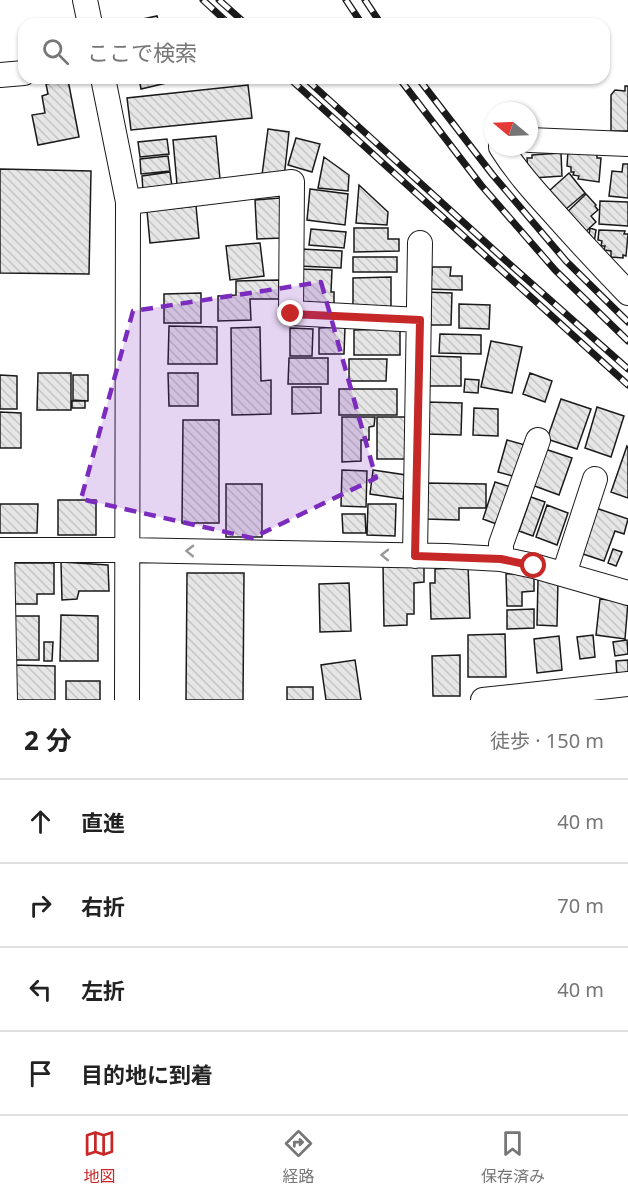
<!DOCTYPE html>
<html lang="ja">
<head>
<meta charset="utf-8">
<style>
	body { margin:0; font-family:"Noto Sans","Noto Sans JP",sans-serif; background:#f2f2f2; color:#222 }
	.compass { position:absolute; left:484px; top:102px; width:54px; height:54px; border-radius:50%; background:#fff; box-shadow:0 2px 4px #0004; rotate:289deg }
	.stop { position:absolute; width:18px; height:18px; margin:-14px; border:4px solid #c62828; border-radius:50%; background:#fff }
	.stop.end { background:#c62828; border-color:#fff; box-shadow:0 2px 6px #0008 }
	.list { margin:0; padding:0; list-style:none }
	h2 { display:flex; justify-content:space-between; align-items:center; height:78px; margin:0; padding:0 24px; font-size:26px }
	h2 small { font-size:20px; font-weight:400; color:#767676 }
	.list li { display:grid; grid-template-columns:39px 1fr auto; gap:18px; align-items:center; box-sizing:border-box; height:84px; padding:0 24px; border-top:2px solid #e0e0e0 }
	.list b { display:block; font-size:22px; white-space:nowrap }
	.list em { font-size:20px; font-style:normal; color:#767676 }
	.icon { flex:none; width:33px; height:33px; fill:none; stroke:currentColor; stroke-width:2; stroke-linecap:round; stroke-linejoin:round }
	.map { position:relative; flex:none; width:628px; height:700px; overflow:hidden }
	.search { position:absolute; background:#fff; box-shadow:0 2px 4px #0004; left:18px; right:18px; top:18px; height:66px; display:flex; align-items:center; gap:15px; box-sizing:border-box; padding:0 21px; border-radius:18px; color:#767676; font-size:22px }
	.sheet { height:414px; background:#fff }
	nav { display:flex; justify-content:space-around; align-items:center; box-sizing:border-box; height:84px; border-top:2px solid #e0e0e0; background:#fff; font-size:16px; color:#767676 }
	nav a { display:grid; justify-items:center; gap:3px }
	nav .on { color:#c62828 }
	.map>svg:first-child { display:block }
	.building { fill:url(#building-back-hatch); stroke:#1a1a1a; stroke-width:1.5 }
	.lines { fill:none; stroke-linecap:round; stroke-linejoin:round }
	.minor-casing { stroke:#1a1a1a; stroke-width:26 }
	.minor { stroke:#fff; stroke-width:24 }
	.rail-casing { stroke:#1a1a1a; stroke-width:7 }
	.rail { stroke:#fff; stroke-width:4.5; stroke-dasharray:14; stroke-linecap:butt }
	.oneway { stroke:#989898 }
	.route { stroke:#c62828; stroke-width:8 }
	.marked { fill:#7b2cbf; fill-opacity:0.2; stroke:#7b2cbf; stroke-width:4.5; stroke-dasharray:12 8; stroke-linejoin:round }
</style>
</head>
<body>
<div class="map">
<svg width="628" height="700" viewBox="0 0 628 700">
	<defs>
		<pattern id="building-back-hatch" width="6" height="6" patternUnits="userSpaceOnUse" patternTransform="scale(1.5)"><rect width="6" height="6" fill="#e6e6e6"/><path d="M-1 5l2 2M0 0l6 6M5-1l2 2" fill="none" stroke="#c5c5c5"/></pattern>
	</defs>
	<rect width="100%" height="100%" fill="#fff"/>
	<path class="building" d="M157,16L159,24H128V22Z
		M139,78H170L171,82L141,89Z
		M185,78H203L200,82L190,83Z
		M68,80L79,137L38,145L32,115L45,113L42,96L48,94L46,84Z
		M248,85L252,118L131,130L127,98Z
		M625,86H628V131H611V95L615,90L625,91Z
		M268,129L289,132L284,178L262,175Z
		M216,136L220,179L177,184L173,140Z
		M296,138L320,144L312,172L288,165Z
		M167,139L169,154L140,157L138,142Z
		M568,151L597,154V158H601L599,182L578,179L579,176L573,175L574,172H571V167L567,166Z
		M561,153L562,176L533,178L528,174L527,158H532V155Z
		M168,156L170,171L141,174L140,159Z
		M324,157L349,175L348,191L318,188Z
		M623,164H628V198L609,196L612,171L622,172Z
		M0,169L91,171L89,274L0,273Z
		M170,172L172,187L143,191L142,176Z
		M569,173L585,193L565,210L549,191Z
		M359,185L388,212L387,225L356,223Z
		M310,189L348,194L345,225L307,220Z
		M586,194L596,205L595,206L598,210L591,216L596,222L582,235L564,215Z
		M280,198L282,238L257,239L255,200Z
		M600,201L628,202V226L599,224Z
		M196,206L199,238L150,243L147,211Z
		M354,228H388V239H399V251L354,252Z
		M590,228L596,230L594,243L588,242Z
		M311,229L346,232L344,248L309,245Z
		M599,230L625,231L624,234H628L626,256L623,255V258L611,257V251L604,250L605,246H601L602,241L598,240Z
		M260,243L264,276L230,280L226,246Z
		M300,249L342,251L341,268L299,266Z
		M353,257H397V272H353Z
		M432,267H451L450,276H462V290L425,289V275H432Z
		M297,269L332,270L331,292H334V310H296Z
		M391,277V311H353V278Z
		M279,280V299H250L251,320L218,321V296L236,295V281Z
		M425,292L452,293L451,325H424Z
		M201,293V323H164V294Z
		M459,304L490,305L489,329L459,328Z
		M169,326L217,327V364H168Z
		M260,327L261,381L271,380V414L232,415L231,328Z
		M345,327L344,354H319V328Z
		M290,328L313,329L312,356H290Z
		M400,329V355H354V330Z
		M440,334L481,335V354L439,353Z
		M491,341L522,347L512,393L481,387Z
		M429,356L461,357V386H427Z
		M289,358H328V384H288Z
		M349,359H387L386,381H349Z
		M38,373H71V410H37Z
		M168,373H198V406H169Z
		M530,373L552,381L545,402L523,394Z
		M0,375L17,376V409H0Z
		M73,375H88V401L73,400Z
		M465,379L479,380L478,393L464,392Z
		M292,387H321V413L292,414Z
		M339,389H397V415H339Z
		M561,399L591,409L577,449L547,439Z
		M72,401H85V408H72Z
		M427,402L462,403L461,435L426,434Z
		M597,407L624,416L611,457L585,448Z
		M474,408L498,409V436L473,435Z
		M0,412L21,413V448H0Z
		M342,417H375L374,426L369,427V440H361V461L342,462Z
		M377,417H406V459H377Z
		M183,420H219V523H182Z
		M507,440L525,445L516,477L498,472Z
		M627,446L628,447V498L611,492Z
		M545,449L572,458L559,495L532,485Z
		M342,470L367,471L366,507L341,506Z
		M373,470L406,475L403,499L370,494Z
		M495,482L511,487L499,525L483,519Z
		M426,483L486,484V508H459V520L425,519Z
		M226,484H262V537H226Z
		M531,497L545,502L533,536L519,531Z
		M58,500H96V535H58Z
		M0,504H38L37,533H0Z
		M368,504H396L395,536L367,535Z
		M547,505L568,513L557,545L536,537Z
		M596,508L628,519L624,534L615,531L604,561L580,553Z
		M342,514H365L366,533H343Z
		M613,549L622,552L616,566L608,563Z
		M61,562L108,565L109,591H79L77,599L62,600Z
		M12,563H54V594H37V604H12Z
		M424,564V582L414,583V614H407V625L384,626L383,565Z
		M468,565L470,618L431,619L430,583H435V569L455,568Z
		M187,573H244L243,700H186Z
		M534,573V591L522,592V606H507L506,574Z
		M538,580H558L557,626L537,625Z
		M349,583L351,631L320,632L319,584Z
		M600,599L628,602L625,639L596,635Z
		M534,609V628L507,629V610Z
		M61,615L98,616V661H60Z
		M11,616H39V660H10Z
		M505,634L506,677H468V635Z
		M593,635L595,657L580,659L577,637Z
		M559,636L562,670L537,673L534,639Z
		M627,640L628,654L615,656L613,642Z
		M44,642H53L52,661H44Z
		M460,655V696H433L432,656Z
		M355,660L361,700H326L321,665Z
		M628,660V675L617,677L616,661Z
		M12,665L55,666V700H12Z
		M66,681H100V700H66Z
		M287,687H313V700H287Z"/>
	<g class="lines">
		<g class="minor-casing">
			<path id="minor" d="M85,0L90,24
				M0,75L24,73
				M103,78L128,202L127,700
				M529,140L628,144
				M501,147C516,171 534,191 553,212C577,239 602,266 628,293
				M128,202L292,182L291,313L419,320
				M0,550H127L446,556L501,559L534,566L628,593
				M2,550L5,700
				M415,556L420,243
				M501,559V544L538,440
				M564,574L595,479
				M483,700L628,684"/>
		</g>
		<use href="#minor" class="minor"/>
		<g class="rail-casing">
			<path id="rail" d="M203,0L229,24
				M219,0L246,24
				M346,0L362,24
				M365,0L381,24
				M289,78L628,385
				M305,78L505,260L628,369
				M399,78L481,185L555,270L628,341
				M418,78L492,174L566,261L628,322"/>
		</g>
		<use href="#rail" class="rail"/>
	</g>
	<defs><path id="oneway-chevron" d="M-2-3.5L2.5 0L-2 3.5" fill="none" stroke-width="1.6" stroke-linecap="round" stroke-linejoin="round" transform="scale(1.5)"/></defs>
	<g class="oneway">
		<use href="#oneway-chevron" transform="translate(190 551) rotate(-179)"/>
		<use href="#oneway-chevron" transform="translate(385 555) rotate(-179)"/>
	</g>
	<g class="lines">
		<path class="route" d="M291,314L420,320L415,556L501,559L534,566"/>
	</g>
	<path class="marked" d="M321,282L376,478L252,538L81,499L133,311Z"/>
</svg>
<svg class="compass" viewBox="-18 -18 36 36"><path d="M0-13l5 13h-10z" fill="#e53935"/><path d="M0 13l5-13h-10z" fill="#767676"/></svg>
<div class="stop" style="left:534px;top:566px"></div>
<div class="stop end" style="left:291px;top:314px"></div>
<div class="search"><svg class="icon" aria-label="search" viewBox="0 0 24 24"><circle cx="10" cy="10" r="6"/><path d="M15 15l6 6"/></svg>ここで検索</div>
</div>
<section class="sheet">
<h2>2 分<small>徒歩 · 150 m</small></h2>
<ul class="list">
<li><svg class="icon" aria-label="ahead" viewBox="0 0 24 24"><path d="M12 20V5M6 11l6-6 6 6"/></svg><div><b>直進</b></div><em>40 m</em></li>
<li><svg class="icon" aria-label="right" viewBox="0 0 24 24"><path d="M7 20v-9h11M14 6l5 5-5 5"/></svg><div><b>右折</b></div><em>70 m</em></li>
<li><svg class="icon" aria-label="left" viewBox="0 0 24 24"><path d="M17 20v-9H6M10 6l-5 5 5 5"/></svg><div><b>左折</b></div><em>40 m</em></li>
<li><svg class="icon" aria-label="arrive" viewBox="0 0 24 24"><path d="M6 21V4h12l-3 4 3 4H6"/></svg><div><b>目的地に到着</b></div></li>
</ul>
</section>
<nav>
<a class="on"><svg class="icon" aria-label="map" viewBox="0 0 24 24"><path d="M3 6l6-2 6 2 6-2v14l-6 2-6-2-6 2zM9 4v14M15 6v14"/></svg>地図</a>
<a><svg class="icon" aria-label="directions" viewBox="0 0 24 24"><path d="M12 3l9 9-9 9-9-9zM9 14v-3h6M13 9l2 2-2 2"/></svg>経路</a>
<a><svg class="icon" aria-label="saved" viewBox="0 0 24 24"><path d="M7 4h10v16l-5-4-5 4z"/></svg>保存済み</a>
</nav>
</body>
</html>
